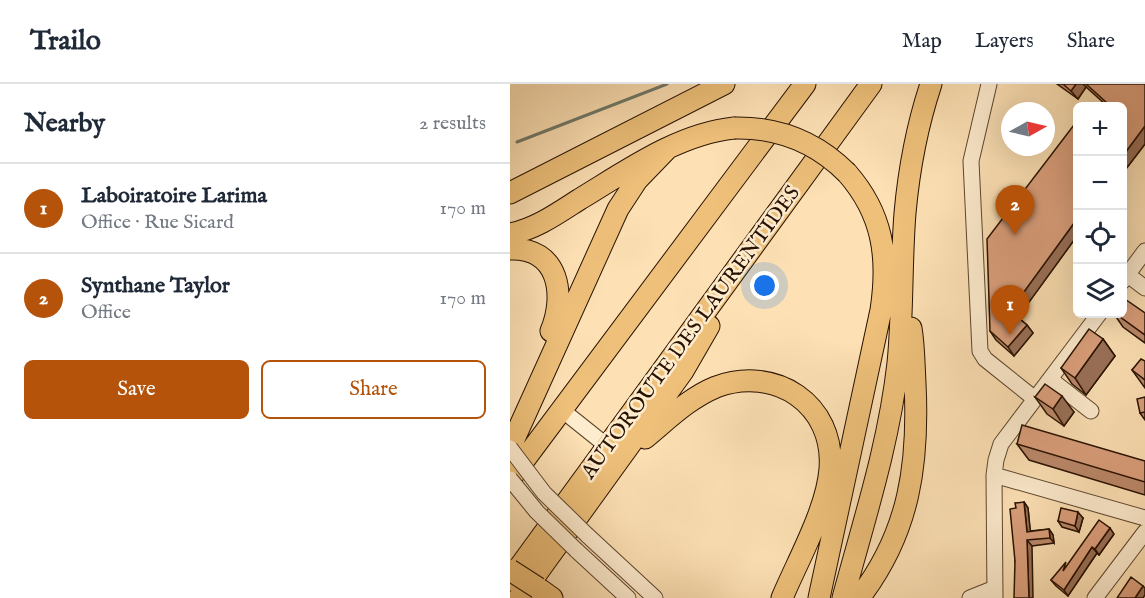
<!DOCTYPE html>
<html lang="en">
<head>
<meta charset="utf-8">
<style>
	body { margin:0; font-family:"IM FELL English",serif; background:#f6f6f7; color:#1f2937 }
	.controls { position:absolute; right:18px; top:18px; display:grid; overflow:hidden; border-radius:9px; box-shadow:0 6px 24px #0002 }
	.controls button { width:54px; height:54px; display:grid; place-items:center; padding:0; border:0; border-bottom:2px solid #e0e1e3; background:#fff; color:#1f2937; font:30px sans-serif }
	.compass { position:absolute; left:491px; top:18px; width:54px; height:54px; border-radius:50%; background:#fff; box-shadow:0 6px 24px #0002; rotate:82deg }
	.you { position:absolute; left:255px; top:202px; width:21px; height:21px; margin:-15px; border:4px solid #fff; border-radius:50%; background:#1a73e8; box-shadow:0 0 0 9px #1a73e833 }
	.badge { display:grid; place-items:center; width:39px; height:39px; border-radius:50%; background:#b45309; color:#fff; font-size:20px; font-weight:700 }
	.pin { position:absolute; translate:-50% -50px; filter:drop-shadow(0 2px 3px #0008) }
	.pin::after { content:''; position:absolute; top:32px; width:21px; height:18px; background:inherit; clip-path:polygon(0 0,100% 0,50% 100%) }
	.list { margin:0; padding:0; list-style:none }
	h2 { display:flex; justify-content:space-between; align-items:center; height:78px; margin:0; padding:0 24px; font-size:26px }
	h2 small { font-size:20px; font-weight:400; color:#747a83 }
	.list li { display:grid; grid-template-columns:39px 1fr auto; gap:18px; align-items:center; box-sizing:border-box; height:90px; padding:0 24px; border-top:2px solid #e0e1e3 }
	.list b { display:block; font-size:22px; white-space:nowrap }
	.list p { margin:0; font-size:20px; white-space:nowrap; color:#747a83 }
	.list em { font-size:20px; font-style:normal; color:#747a83 }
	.actions { display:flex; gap:12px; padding:18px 24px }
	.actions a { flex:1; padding:14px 0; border:2px solid #b45309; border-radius:9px; text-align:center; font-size:21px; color:#b45309 }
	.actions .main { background:#b45309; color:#fff }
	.icon { flex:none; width:33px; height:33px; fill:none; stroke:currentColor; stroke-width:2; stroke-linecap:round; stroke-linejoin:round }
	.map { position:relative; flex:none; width:635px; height:514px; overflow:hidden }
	header { display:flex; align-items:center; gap:36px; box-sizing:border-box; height:84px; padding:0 30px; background:#fff; border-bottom:2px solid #e0e1e3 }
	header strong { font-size:28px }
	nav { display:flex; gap:33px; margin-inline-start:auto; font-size:21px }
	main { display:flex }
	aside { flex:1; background:#fff }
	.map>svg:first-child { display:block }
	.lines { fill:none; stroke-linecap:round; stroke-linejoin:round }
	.stream { stroke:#6f7869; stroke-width:3 }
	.minor-casing { stroke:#5c452e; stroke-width:17 }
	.highway-casing { stroke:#271101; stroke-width:23 }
	.minor { stroke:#feeccf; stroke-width:15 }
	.highway { stroke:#eec07a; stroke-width:21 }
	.minor-bridge-casing { stroke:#5c452e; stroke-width:17; stroke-linecap:butt }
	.highway-bridge-casing { stroke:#271101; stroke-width:23; stroke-linecap:butt }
	.minor-bridge { stroke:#feeccf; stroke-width:15 }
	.highway-bridge { stroke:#eec07a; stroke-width:21 }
	.wall { fill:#bc896b; stroke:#271101; stroke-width:1.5 }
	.shaded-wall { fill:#996f57; stroke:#271101; stroke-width:1.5 }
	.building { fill:#db9f7c; stroke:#271101; stroke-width:1.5 }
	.labels { text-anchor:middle; stroke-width:5; stroke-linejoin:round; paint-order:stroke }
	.street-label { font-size:21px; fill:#271101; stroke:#feeccf }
</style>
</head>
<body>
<header>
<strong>Trailo</strong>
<nav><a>Map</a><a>Layers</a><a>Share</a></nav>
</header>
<main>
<aside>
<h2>Nearby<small>2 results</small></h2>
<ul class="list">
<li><span class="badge">1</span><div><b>Laboiratoire Larima</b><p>Office · Rue Sicard</p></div><em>170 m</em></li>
<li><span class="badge">2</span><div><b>Synthane Taylor</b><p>Office</p></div><em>170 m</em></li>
</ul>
<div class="actions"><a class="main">Save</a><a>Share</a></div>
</aside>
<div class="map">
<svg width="635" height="514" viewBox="0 0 635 514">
	<rect width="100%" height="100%" fill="#fde1b5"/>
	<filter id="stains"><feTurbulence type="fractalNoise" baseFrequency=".00333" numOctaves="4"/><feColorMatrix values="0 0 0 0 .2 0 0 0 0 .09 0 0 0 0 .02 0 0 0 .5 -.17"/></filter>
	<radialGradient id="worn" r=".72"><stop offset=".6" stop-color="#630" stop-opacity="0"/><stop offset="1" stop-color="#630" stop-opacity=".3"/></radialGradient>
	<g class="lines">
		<path class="stream" d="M7,58L157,0"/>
		<g class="minor-casing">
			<path id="minor" d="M479,0L461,77L470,267L475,275L525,315
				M618,191L635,204
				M612,198L635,167
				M540,295L581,327
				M52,326L97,362
				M484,391L635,434
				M77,451L145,514
				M66,466L118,514
				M460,514L485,504
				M485,514L484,391L486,376L491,360L589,230
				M585,514L635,448"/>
		</g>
		<g class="highway-casing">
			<path id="highway" d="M0,109L214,0
				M0,150C26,145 48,129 70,115C118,86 168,50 224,44
				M0,165C49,163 56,211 41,247
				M135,354C157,336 179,314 206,303C265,281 325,320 320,385C317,425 288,476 272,514
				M0,364L108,125L127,96L156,66
				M0,395L295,0
				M0,496L361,0
				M28,504L42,514
				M9,514L173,287L199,242
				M309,514L371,226C379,173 373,130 337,89
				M333,514C354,436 379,360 388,279C393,229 391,179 395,129C399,85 407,42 421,0
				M349,514C400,448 409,379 405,299C404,281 404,262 401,244"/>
		</g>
		<use href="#minor" class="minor"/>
		<use href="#highway" class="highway"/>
		<g class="minor-bridge-casing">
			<path id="minor-bridge" d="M0,364L34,409L77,451
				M0,395L27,428L66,466"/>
		</g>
		<g class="highway-bridge-casing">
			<path id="highway-bridge" d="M224,44C268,43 306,58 337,89
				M0,486L28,504"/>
		</g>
		<use href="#minor-bridge" class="minor-bridge"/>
		<use href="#highway-bridge" class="highway-bridge"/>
	</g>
	<path class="wall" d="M547,0H635V60L612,90V22L595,20L576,3L568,15Z
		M567,152L508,233L517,241L523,249L504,272L486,256L480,247Z
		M635,229V259L613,243L604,230Z
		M593,255L605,272L576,311L562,300L551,284Z
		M635,277V304L622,286Z
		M525,313L564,328L554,342L537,330Z
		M635,313V336L630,329Z
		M507,360L635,377V411L519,376Z
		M514,418L518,424L520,447L539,445L543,451L544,459L522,462L505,477L506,424Z
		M573,434L569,448L552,443L548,437Z
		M604,450L589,471L587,469L558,512L546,502L541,496L558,481Z"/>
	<path class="shaded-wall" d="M566,0H573L576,3L568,15L561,7Z
		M635,42V60L612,90V73Z
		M567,135V152L506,236L500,227Z
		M517,241L523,249L504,272L498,263Z
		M593,255L605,272L576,311L565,294Z
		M552,312L564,328L554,342L543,325Z
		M514,418L518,424L521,453L517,448Z
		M568,428L573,434L569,448L565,442Z
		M600,444L604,450L589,471L585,465Z
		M539,445L543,451L544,459L540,454Z
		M517,456L522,462L523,514H519Z
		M582,463L587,469L558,512L554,506Z
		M633,502L635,504V511L633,514H625Z"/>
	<path class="building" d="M553,0H566L561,7Z
		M576,0H635V42L612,73V22H593L597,19Z
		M567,37V135L500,227L517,241L498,263L480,247L477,155Z
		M612,213L635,229V251L606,230H612Z
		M579,245L593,255L565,294L551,284Z
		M631,275L635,277V296L622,286Z
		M535,300L552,312L543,325L525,313Z
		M635,313V328L630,329L627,315Z
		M512,341L635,377V398L507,360Z
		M514,418L517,448L539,445L540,454L517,456L519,514H504L505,477L500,425L506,424L505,419Z
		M551,424L568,428L565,442L548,437Z
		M589,436L600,444L585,465L582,463L554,506L541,496L556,478L553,487Z
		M621,493L633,502L625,514H607Z"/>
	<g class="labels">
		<g class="street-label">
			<text transform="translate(180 248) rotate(-54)" y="7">AUTOROUTE DES LAURENTIDES</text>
		</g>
	</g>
	<rect width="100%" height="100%" filter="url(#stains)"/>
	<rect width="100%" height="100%" fill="url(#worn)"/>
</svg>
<div class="controls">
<button>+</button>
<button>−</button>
<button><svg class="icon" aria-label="locate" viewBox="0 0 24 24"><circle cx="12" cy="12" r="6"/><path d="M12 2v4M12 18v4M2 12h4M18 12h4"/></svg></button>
<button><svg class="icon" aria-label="layers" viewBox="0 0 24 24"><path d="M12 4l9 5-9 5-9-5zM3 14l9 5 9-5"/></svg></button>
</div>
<svg class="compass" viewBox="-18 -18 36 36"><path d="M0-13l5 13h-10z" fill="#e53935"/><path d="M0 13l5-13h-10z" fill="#747a83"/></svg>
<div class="you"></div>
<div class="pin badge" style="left:500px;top:251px">1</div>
<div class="pin badge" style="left:505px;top:151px">2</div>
</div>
</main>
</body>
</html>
